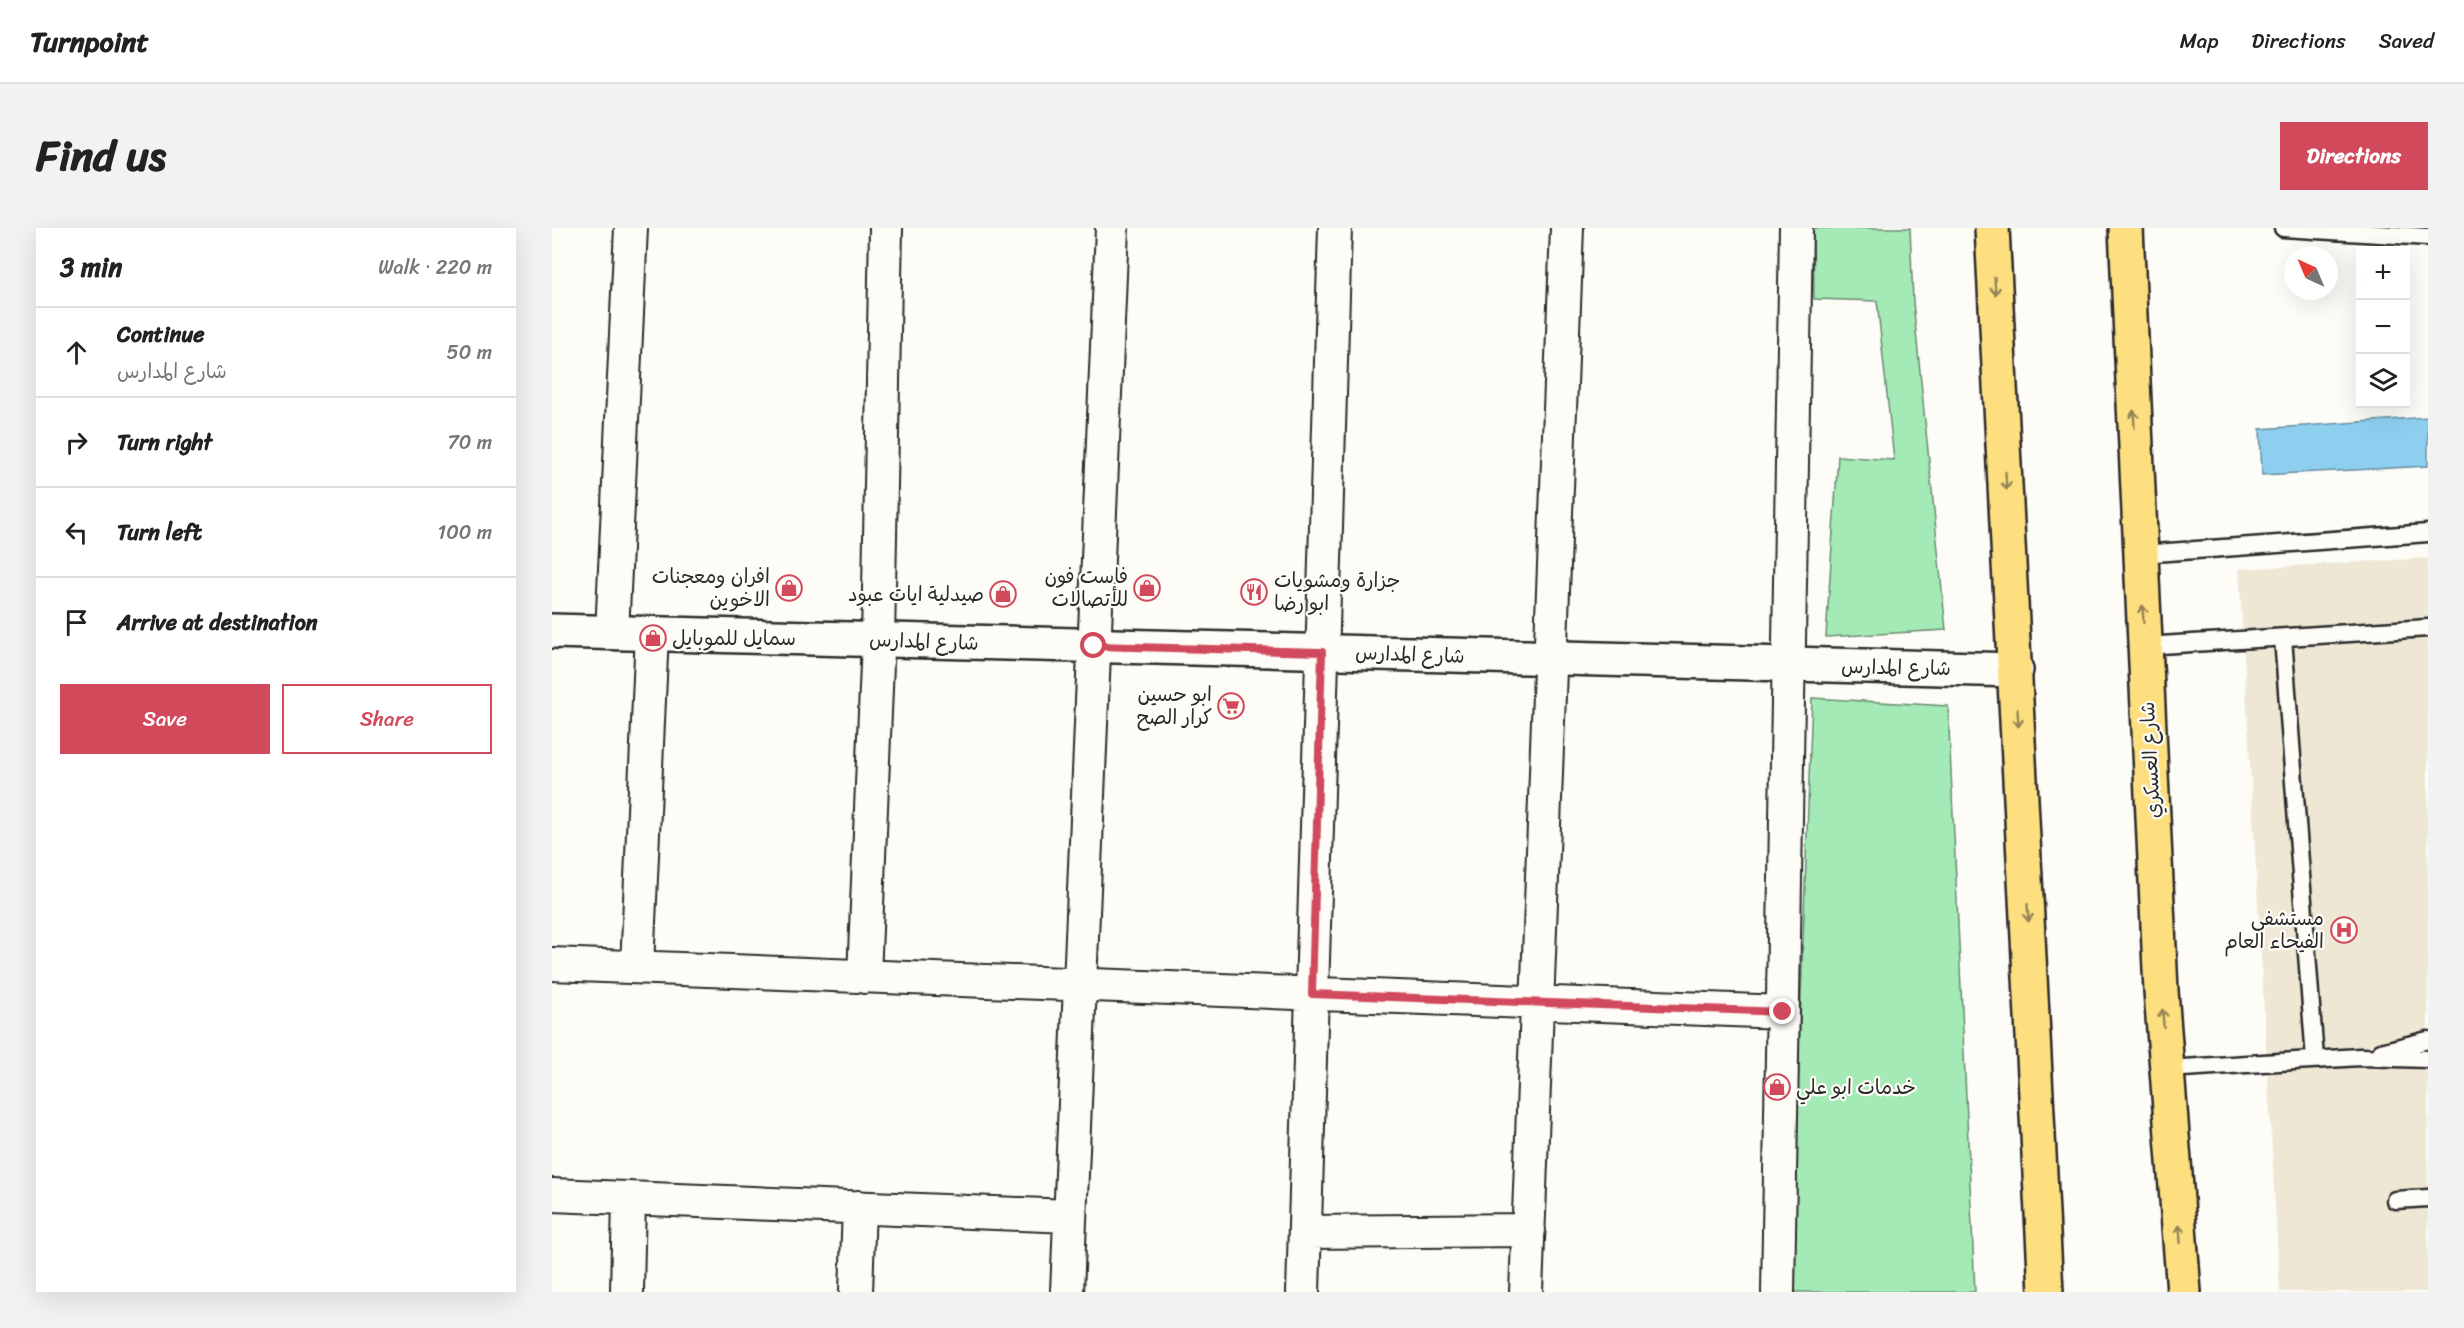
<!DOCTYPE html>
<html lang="en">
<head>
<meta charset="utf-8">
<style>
	body { margin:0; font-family:Sriracha,"Playpen Sans Arabic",sans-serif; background:#f2f2f2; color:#222 }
	.controls { position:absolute; right:18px; top:18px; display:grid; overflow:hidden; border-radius:0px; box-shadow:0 6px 24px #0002 }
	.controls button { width:54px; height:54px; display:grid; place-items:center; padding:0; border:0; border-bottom:2px solid #e0e0e0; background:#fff; color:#222; font:30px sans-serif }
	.compass { position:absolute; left:1732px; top:18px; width:54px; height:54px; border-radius:50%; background:#fff; box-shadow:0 6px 24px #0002; rotate:316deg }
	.stop { position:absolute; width:18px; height:18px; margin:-14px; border:4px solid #d1495b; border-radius:50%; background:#fff }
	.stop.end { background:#d1495b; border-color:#fff; box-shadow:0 2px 6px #0008 }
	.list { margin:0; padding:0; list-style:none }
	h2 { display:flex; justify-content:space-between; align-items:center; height:78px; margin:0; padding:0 24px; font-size:26px }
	h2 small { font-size:20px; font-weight:400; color:#767676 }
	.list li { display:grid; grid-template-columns:39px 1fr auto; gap:18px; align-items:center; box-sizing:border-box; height:90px; padding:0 24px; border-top:2px solid #e0e0e0 }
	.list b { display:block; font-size:22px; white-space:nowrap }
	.list p { margin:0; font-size:20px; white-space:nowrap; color:#767676 }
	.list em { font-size:20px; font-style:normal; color:#767676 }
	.actions { display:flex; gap:12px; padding:18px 24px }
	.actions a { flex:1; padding:14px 0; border:2px solid #d1495b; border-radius:0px; text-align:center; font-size:21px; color:#d1495b }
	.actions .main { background:#d1495b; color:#fff }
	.icon { flex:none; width:33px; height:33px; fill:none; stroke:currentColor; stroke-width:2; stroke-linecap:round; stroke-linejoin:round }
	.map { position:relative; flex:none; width:1876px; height:1064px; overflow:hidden; border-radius:0px }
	header { display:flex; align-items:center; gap:36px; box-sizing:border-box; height:84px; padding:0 30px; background:#fff; border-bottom:2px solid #e0e0e0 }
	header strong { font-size:28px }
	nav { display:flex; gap:33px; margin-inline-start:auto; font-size:21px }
	.intro { display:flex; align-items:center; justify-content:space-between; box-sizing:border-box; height:144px; padding:0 36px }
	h1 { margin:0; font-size:42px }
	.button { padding:15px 27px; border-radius:0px; background:#d1495b; color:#fff; font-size:21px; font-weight:700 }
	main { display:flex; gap:36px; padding:0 36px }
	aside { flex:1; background:#fff; border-radius:0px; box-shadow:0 6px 24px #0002 }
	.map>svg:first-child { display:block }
	.built { fill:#eee7d4 }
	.green { fill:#a4eab6; stroke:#688a70; stroke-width:1.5 }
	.water { fill:#8ecff0; stroke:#668da1; stroke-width:1.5 }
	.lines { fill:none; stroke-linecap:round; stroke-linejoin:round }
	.service-casing { stroke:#2b2b2b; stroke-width:21 }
	.minor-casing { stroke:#2b2b2b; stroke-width:36 }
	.tertiary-casing { stroke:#2b2b2b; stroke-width:38 }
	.primary-casing { stroke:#2b2b2b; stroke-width:38 }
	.service { stroke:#fdfcf7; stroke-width:16 }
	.minor { stroke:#fdfcf7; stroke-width:32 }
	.tertiary { stroke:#fdfcf7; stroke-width:33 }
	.primary { stroke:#fedf80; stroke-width:33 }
	.oneway { stroke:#948556 }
	.route { stroke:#d1495b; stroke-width:8 }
	.labels { text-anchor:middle; stroke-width:4.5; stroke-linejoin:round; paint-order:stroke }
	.poi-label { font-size:20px; fill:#2b2b2b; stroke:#fdfcf7; text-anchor:end }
	.street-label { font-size:20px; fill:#2b2b2b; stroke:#fdfcf7 }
</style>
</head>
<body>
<header>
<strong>Turnpoint</strong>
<nav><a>Map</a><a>Directions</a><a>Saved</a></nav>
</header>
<div class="intro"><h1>Find us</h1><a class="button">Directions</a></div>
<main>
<aside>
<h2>3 min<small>Walk · 220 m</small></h2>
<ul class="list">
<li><svg class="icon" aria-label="ahead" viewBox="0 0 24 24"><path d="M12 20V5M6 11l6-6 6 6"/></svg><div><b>Continue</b><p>شارع المدارس</p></div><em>50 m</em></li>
<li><svg class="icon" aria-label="right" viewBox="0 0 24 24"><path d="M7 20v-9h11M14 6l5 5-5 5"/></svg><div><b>Turn right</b></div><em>70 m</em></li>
<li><svg class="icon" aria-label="left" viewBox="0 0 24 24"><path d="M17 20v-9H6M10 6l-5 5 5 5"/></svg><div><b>Turn left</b></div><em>100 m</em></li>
<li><svg class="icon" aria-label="arrive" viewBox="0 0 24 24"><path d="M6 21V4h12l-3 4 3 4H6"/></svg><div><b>Arrive at destination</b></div></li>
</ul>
<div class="actions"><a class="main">Save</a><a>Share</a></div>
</aside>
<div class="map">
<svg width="1876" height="1064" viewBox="0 0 1876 1064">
	<rect width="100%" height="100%" fill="#fdfcf7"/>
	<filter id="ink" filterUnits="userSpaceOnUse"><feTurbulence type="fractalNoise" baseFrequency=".0167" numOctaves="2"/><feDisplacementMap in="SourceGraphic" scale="12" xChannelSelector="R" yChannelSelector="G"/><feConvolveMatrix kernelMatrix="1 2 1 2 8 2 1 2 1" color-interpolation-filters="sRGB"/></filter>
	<g filter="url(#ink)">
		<path class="built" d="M1876,330V1064H1728L1687,341Z"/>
		<path class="green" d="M1261,0H1358L1361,74L1394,402L1274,409L1286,228L1342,232L1325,73L1262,71Z
			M1260,470L1396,478L1423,1064H1238Z"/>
		<path class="water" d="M1876,189V238L1710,247L1708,201Z"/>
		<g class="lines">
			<g class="service-casing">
				<path id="service" d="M1731,0L1876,9
					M1589,326L1876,305
					M1731,410L1763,831
					M1593,418L1876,400
					M1829,824L1876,812
					M1615,841L1808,829L1876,831
					M1843,972L1876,970"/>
			</g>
			<g class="minor-casing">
				<path id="minor" d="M60,405L79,0
					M0,736L1231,784
					M85,739L100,405
					M312,749L326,412L334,0
					M0,967L518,988
					M753,1004L977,1002
					M75,1064L77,970
					M304,1064L307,979
					M515,1064L560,0
					M751,1064L783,0
					M974,1064L1015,0
					M1226,1064L1244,0"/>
			</g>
			<g class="tertiary-casing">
				<path id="tertiary" d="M0,403L1464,442"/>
			</g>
			<g class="primary-casing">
				<path id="primary" d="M1440,0L1494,1064
					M1574,0L1609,763L1632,1064"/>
			</g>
			<use href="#service" class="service"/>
			<use href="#minor" class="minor"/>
			<use href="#tertiary" class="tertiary"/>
			<use href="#primary" class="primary"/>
		</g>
		<defs><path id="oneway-shaft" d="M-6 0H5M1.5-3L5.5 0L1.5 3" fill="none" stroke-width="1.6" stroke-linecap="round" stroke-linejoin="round" transform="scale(1.5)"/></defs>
		<g class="oneway">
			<use href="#oneway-shaft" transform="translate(1443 58) rotate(87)"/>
			<use href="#oneway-shaft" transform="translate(1582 191) rotate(-93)"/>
			<use href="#oneway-shaft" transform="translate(1454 253) rotate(87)"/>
			<use href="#oneway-shaft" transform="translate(1591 386) rotate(-93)"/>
			<use href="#oneway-shaft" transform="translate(1466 490) rotate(87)"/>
			<use href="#oneway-shaft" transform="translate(1476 685) rotate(87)"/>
			<use href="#oneway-shaft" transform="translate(1611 790) rotate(-94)"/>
			<use href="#oneway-shaft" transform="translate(1628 1006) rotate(-94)"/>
		</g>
	</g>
	<g class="lines" filter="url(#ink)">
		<path class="route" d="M542,418L770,424L760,766L1231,784"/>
	</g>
	<defs>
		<g id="shop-ring" transform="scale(1.35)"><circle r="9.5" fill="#fdfcf7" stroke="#d1495b" stroke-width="1.5"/><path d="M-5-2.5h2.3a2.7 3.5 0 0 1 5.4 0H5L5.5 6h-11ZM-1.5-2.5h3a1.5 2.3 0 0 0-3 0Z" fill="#d1495b"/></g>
		<g id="restaurant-ring" transform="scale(1.35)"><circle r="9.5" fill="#fdfcf7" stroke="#d1495b" stroke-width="1.5"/><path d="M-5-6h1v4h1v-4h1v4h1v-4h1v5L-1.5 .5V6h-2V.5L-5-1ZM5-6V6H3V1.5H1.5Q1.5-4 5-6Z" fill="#d1495b"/></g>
		<g id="supermarket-ring" transform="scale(1.35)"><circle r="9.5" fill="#fdfcf7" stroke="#d1495b" stroke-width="1.5"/><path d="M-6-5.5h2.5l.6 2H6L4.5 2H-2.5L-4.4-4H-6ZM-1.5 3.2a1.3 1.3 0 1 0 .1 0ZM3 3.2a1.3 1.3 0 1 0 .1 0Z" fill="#d1495b"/></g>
		<g id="hospital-ring" transform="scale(1.35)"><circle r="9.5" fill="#fdfcf7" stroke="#d1495b" stroke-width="1.5"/><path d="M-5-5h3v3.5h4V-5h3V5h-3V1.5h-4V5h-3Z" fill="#d1495b"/></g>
	</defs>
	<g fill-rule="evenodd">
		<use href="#shop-ring" x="237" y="360"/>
		<use href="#shop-ring" x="595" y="360"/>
		<use href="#restaurant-ring" x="702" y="364"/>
		<use href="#shop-ring" x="451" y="366"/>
		<use href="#shop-ring" x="101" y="410"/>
		<use href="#supermarket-ring" x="679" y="478"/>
		<use href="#hospital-ring" x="1792" y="702"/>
		<use href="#shop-ring" x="1225" y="859"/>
	</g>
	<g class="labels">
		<g class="poi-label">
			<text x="218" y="355">افران ومعجنات<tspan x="218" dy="23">الاخوين</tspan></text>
			<text x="576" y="355">فاست فون<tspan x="576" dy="23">للأتصالات</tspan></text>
			<text x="722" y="359" text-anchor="start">جزارة ومشويات<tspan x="722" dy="23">ابو رضا</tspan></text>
			<text x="432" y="373">صيدلية ايات عبود</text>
			<text x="120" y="417" text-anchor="start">سمايل للموبايل</text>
			<text x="660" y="473">ابو حسين<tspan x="660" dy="23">كرار الصح</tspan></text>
			<text x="1772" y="697">مستشفى<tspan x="1772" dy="23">الفيحاء العام</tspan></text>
			<text x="1244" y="866" text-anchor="start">خدمات ابو علي</text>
		</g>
		<g class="street-label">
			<text transform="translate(372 413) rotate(2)" y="7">شارع المدارس</text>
			<text transform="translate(858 426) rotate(2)" y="7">شارع المدارس</text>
			<text transform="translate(1344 439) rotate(1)" y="7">شارع المدارس</text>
			<text transform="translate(1598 532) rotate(-93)" y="7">شارع العسكري</text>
		</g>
	</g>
</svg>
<div class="controls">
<button>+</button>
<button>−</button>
<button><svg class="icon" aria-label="layers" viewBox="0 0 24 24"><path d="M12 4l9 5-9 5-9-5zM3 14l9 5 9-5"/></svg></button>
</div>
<svg class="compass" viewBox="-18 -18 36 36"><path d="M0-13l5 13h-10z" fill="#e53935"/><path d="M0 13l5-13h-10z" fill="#767676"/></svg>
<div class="stop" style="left:542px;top:418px"></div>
<div class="stop end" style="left:1231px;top:784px"></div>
</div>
</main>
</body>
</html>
